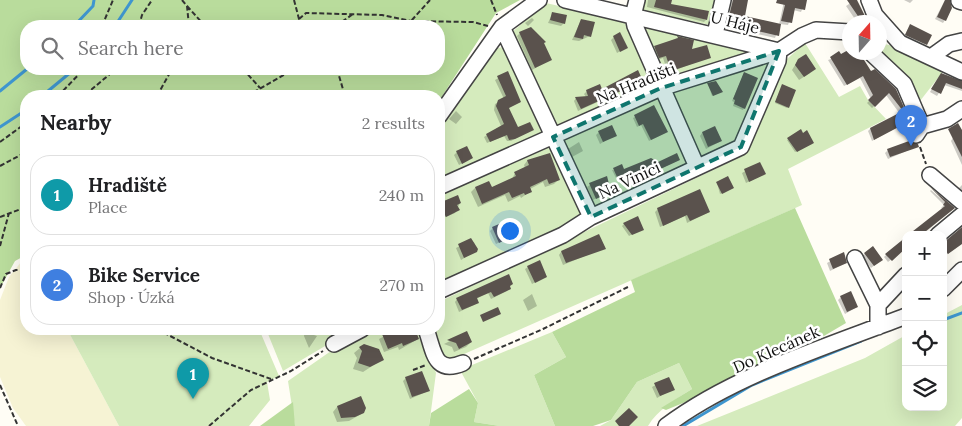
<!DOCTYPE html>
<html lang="en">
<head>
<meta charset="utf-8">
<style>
	body { margin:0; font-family:Lora,serif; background:#f2f2f2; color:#202124 }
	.controls { position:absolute; right:15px; bottom:15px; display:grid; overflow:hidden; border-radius:10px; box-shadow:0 5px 20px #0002 }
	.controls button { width:45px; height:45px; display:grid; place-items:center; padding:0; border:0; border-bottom:1px solid #e0e0e0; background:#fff; color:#202124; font:25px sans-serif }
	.compass { position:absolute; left:842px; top:15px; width:45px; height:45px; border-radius:50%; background:#fff; box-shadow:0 5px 20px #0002; rotate:20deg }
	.you { position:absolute; left:509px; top:230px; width:18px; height:18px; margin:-12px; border:4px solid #fff; border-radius:50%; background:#1a73e8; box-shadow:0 0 0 8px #1a73e833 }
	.badge { display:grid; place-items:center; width:32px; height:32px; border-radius:50%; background:#7c3aed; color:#fff; font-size:16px; font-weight:700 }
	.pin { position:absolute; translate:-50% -41px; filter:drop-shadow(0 1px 2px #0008) }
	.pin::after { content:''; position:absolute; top:26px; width:18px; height:15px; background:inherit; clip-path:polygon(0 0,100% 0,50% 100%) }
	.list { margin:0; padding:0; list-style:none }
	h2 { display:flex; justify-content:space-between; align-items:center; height:65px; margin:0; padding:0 20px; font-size:21px }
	h2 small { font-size:16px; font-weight:400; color:#757577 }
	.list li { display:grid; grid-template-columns:32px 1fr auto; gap:15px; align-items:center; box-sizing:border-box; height:80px; margin:0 10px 10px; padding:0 10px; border:1px solid #e0e0e0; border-radius:20px }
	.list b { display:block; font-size:19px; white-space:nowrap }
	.list p { margin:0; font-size:16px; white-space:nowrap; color:#757577 }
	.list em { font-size:16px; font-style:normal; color:#757577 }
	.icon { flex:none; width:28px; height:28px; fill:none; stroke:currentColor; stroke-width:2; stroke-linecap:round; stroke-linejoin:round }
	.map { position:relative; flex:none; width:962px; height:426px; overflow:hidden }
	.search { position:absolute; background:#fff; box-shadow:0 5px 20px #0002; left:20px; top:20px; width:425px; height:55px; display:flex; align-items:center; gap:12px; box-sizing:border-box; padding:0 18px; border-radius:20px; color:#757577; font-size:19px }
	.panel { position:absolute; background:#fff; box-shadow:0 5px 20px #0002; left:20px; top:90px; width:425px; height:245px; border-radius:20px }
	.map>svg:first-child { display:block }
	.farmland { fill:#f6f3d4 }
	.green { fill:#d5ebbd }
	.forest { fill:#b9dc9c; fill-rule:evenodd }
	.shadow { fill:#0003 }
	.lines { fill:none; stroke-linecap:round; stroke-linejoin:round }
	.stream { stroke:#3f96cf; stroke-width:3 }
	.building { fill:#5a524d }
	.minor-casing { stroke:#444; stroke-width:18 }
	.path { stroke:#333; stroke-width:2; stroke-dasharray:5 2.5; stroke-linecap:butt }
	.minor { stroke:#fff; stroke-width:15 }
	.marked { fill:#0f766e; fill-opacity:0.2; stroke:#0f766e; stroke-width:4; stroke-dasharray:10 6; stroke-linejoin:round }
	.labels { text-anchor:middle; stroke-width:5; stroke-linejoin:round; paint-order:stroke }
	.street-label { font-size:16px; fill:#111; stroke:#fff }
</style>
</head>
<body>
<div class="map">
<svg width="962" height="426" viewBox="0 0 962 426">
	<rect width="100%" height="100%" fill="#fffdf5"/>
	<path class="farmland" d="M26,256V329H67L119,426H26L13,408L0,377V300L9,277Z"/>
	<path class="green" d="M645,0H716L710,25L642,10Z
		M546,3L624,21L653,84L555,129L511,33Z
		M647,26L749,50L748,54L667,80L644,29Z
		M805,43L839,97L860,86L868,100L886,119L788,169L802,205L446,362L433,329H439V302L746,154L787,59Z
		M880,43L898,47L945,69L920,101L912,88L880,52Z
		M503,47L542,133L439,182V127L493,49Z
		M766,61L770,62L736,145L703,159L671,91Z
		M659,98L690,164L596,211L562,141Z
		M550,145L584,216L439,285V194Z
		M962,305V418L955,426H697L865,358L906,335V407H943V315Z
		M67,329H259L279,376L267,382L270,400L249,426H119Z
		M266,329H346L347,333L283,371Z
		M372,329H420L436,373L429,426H295L288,381L331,351Z
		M552,332L566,357L534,375L555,426H500L474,422L478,403L460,370Z
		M679,363L692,389C676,399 657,410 648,426H600L611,420L637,382Z"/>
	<path class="forest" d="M0,0H520L496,13L439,101V96H26V255L15,261L0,288ZM439,26V69H26V26Z
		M795,208L846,323L773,366L666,410L661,408L692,389L679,363L637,382L611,420L593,426H555L534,375L566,357L552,332L635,292L631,280Z
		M469,389L478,403L474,422L500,426H429L431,413Z
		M293,402L295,426H260Z"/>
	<path class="shadow" d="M648,0H670L669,5L706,20L704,22L647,7Z
		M732,0H747L744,17L779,25L784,1L780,0H806L801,12L793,10L788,25L780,24L775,38L726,27Z
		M855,0L866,20L864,22H857L846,6Z
		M904,0H913L910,3Z
		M945,0H950L945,20L943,23L935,19Z
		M552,14L564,23L561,26L548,23Z
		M532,18L534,20L528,26L525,23Z
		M581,20L590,36L579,41L572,40Z
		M908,29L926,45L923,47L903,38Z
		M520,33L542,43L550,60L532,70L517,36Z
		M614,37L626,48L617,53L611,40Z
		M677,38L693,41L691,51L709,57L668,73L663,58L657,60L652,50Z
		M850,52L871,73L895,90L908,121L872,141L868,131L870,129L900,114L886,95L872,108L867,103L871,99L860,78L844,86L828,60Z
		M798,60L810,73L799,80L792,70Z
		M638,71L642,81L639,83L578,111L574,101L576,98L586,97L584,94L587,91H601Z
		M507,73L520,102L508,108L518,129L532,130L511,141H507L504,136L487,143L484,137L501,126L494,110L495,104L504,99L495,80Z
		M744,73V108L743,110L733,106L734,102L732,101Z
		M939,77L962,82V91L944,85L937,96L930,92Z
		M708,84L720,92L712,96Z
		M782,86L788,107L787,108L775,103Z
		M654,107L665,133L649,141L641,125L637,127L633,118Z
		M456,111L462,117L456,124L449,119Z
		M958,129L962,132V165L951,141Z
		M800,131L812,144L795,152L787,140Z
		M599,132L615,135L600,144L596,135Z
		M702,133L721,141L706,149L700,136Z
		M579,142L583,151L572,157L568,149Z
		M918,146L888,159L885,153L888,150Z
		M457,152L472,158L459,165L454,155Z
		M549,154L558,180L554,184L545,187L543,182L530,189L531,191L521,198L520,196L508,202L505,195L478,207L471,192L475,188L489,182L491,188L512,179L515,173L525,168L524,165L527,161Z
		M679,160L628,184L624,174L616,178L612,170L623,171Z
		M759,163L764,174L746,183L742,173Z
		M717,183L733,188L720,194Z
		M590,185L610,191L593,200L587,187Z
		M962,185V195L957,190Z
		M931,190L953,209L922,235H912L943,209L941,208L944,205L930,191Z
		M460,203L455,213L443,218L439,210L440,204Z
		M658,209L709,212L687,223L685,216L660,227L655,212Z
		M624,224L642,229L629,236L622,226Z
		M493,228L512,236L496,244L490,231Z
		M962,235V243L945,256L943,243Z
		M471,240L472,243L474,242L476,251L461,260L456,248Z
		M604,248L563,265L559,255L561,252Z
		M906,248L888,262L884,257L886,255Z
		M843,254L846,263L830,271L827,263Z
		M865,254L879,262L871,268L862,256Z
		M528,267L545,277L532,284L525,269Z
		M509,287L507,291L491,299L488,293L476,299L477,303L474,305L459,312L455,302L457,299Z
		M532,294L537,306L528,311L523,300Z
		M841,297L857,307L845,314L838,300Z
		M305,329H323L314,335L317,336L309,348L304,336Z
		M398,329H414L418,339L399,350L398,347L384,352L379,339Z
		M466,333L471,342L466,347L454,352L452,347L444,344Z
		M360,348L383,359L363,372L353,369L357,358L354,353Z
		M406,378L428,391L410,399L403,381Z
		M669,378L673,389L657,398L652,387Z
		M361,398L363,413L349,421L337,422L333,412L337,407Z"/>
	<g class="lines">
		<path class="stream" d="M74,26L93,6L94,0
			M115,26L132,0
			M95,70V69
			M0,91L27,69
			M42,96L71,72L78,69
			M0,127L26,110
			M943,320L962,313
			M683,426L752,385L861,341"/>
	</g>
	<path class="building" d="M656,0H672L671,4L709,11L707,20L654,7Z
		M733,0H748L745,16L781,24L779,36L727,24Z
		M777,0H807L805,10L795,8L792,23L781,21L785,5L776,3Z
		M847,0H857L867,20L862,22Z
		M945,0H950L952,8L946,21L937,17Z
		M552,12L567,15L565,24L550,20Z
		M581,19L595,22L591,37L584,35L583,39L574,37Z
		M910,24L932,35L927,45L905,35Z
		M531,27L546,42L544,43L552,60L535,68L519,32Z
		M620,32L628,48L620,52L613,36Z
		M677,36L694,40L692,49L707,45L711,58L671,71L666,56L659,58L654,46L678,38Z
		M850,49V52H859L871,71L875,69L896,89L910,121L874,140L870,128L903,111L889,93L875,107L868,100L873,95L863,76L847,85L830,57L839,51L841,54Z
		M806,54L816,69L804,77L795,65L798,59Z
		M638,70L643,81L581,109L575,97L588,96L586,90L600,84L602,89Z
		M508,71L521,102L509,108L518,127L530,122L534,130L515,139L509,140L507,135L490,142L486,134L504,124L496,106L498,100L506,96L497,76Z
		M744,72L758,78L745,109L734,104L735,100L733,99Z
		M941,73L962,81V89L946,83L941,94L931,89Z
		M716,81L723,92L713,96L707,83Z
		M782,84L796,90L789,108L775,102Z
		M654,105L668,132L651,140L643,124L639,126L634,115Z
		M958,123L962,130V157L948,129Z
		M612,125L617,136L603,142L598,131Z
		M715,126L722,141L708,147L702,132Z
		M801,129L803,133L807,130L814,143L797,152L787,138Z
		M909,141L918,144L919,147L890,157L887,149Z
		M467,146L473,158L462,164L456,151Z
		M550,153L560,180L549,184L547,179L530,187L532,192L525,195L524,193L512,198L509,192L482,204L475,187L489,181L492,187L516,176L514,172L529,165L527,160Z
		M677,153L680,160L630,183L625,174L617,177L613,168L622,164L624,169L651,158L658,162Z
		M760,162L766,174L749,182L744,169Z
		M607,176L611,192L596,199L589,183Z
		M728,176L734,188L722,194L716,182Z
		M931,188L955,208L921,235H908L945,206L943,205L945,202Z
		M700,189L710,212L690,221L687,215L663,226L657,208Z
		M458,195L461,203L457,205L460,210L446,217L439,203Z
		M638,216L644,230L632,235L623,223Z
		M506,221L513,236L499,243L492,227Z
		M962,227V244L948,254L943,247V243Z
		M599,234L606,249L566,263L561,251Z
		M906,237V248L892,261L885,254Z
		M471,238L478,249L477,252L464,258L458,244Z
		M873,246L883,260L874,266L864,253Z
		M844,252L847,263L833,269L829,259Z
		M540,260L547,277L535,283L527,266Z
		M509,274L513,284L510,286L511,289L494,297L491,292L477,298L479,303L462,310L456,298Z
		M851,291L858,307L847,312L840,296Z
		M498,307L501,314L483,322L480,315Z
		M395,329H415L419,339L403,346L402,343L388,349L382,334Z
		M467,331L472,342L459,349L456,343L447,340Z
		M364,344L379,349L384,360L370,367L358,363L362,351L359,347Z
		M422,371L430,391L412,397L405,377Z
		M669,377L675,390L660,396L654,383Z
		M361,396L366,408L364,413L355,417L341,418L337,406Z
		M629,408L638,417L629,426H619L615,421Z"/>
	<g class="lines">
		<g class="minor-casing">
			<path id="minor" d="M565,0L779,51
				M637,0L633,16L635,26L697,167
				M869,0L875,15L900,43L962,72
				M959,1L962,2
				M502,27L591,217
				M715,34L723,0
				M870,52L904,84L922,126L916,135
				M931,57L949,44L962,41
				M439,116L502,27L539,0
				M922,126L947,119L962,109
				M930,175L962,202
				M439,187L661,88L779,51L802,36L816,30L850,32
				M938,235L962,215
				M855,258L878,305
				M943,289L962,270
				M439,291L563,235L591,217L741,147L778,61L779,51
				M878,327V305L906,275
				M426,329C434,351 434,375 463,363
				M334,344L362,329
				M666,426C732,376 828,346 906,316"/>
		</g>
		<path class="path" d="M182,0L187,6L189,26
			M294,0L299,19L306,26
			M491,0L497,15
			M187,6L205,26
			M299,19L306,13L382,15L411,21L473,22L488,26
			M102,26L113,0
			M139,26L142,15L152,0
			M336,26L353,14
			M398,26L411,21L430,0
			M243,69L260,88
			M337,69L345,96
			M58,96L84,69
			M87,96L92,89L116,69
			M157,96L172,69
			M247,96L294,69
			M0,142L26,123
			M920,147L926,164
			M0,166L26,152
			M0,217L26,207
			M0,246L9,213
			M0,288L6,274L16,270H26
			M157,329L212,358L271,379
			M474,359L543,329L630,286
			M413,370L426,365
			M0,385L18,426
			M209,426L251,390L291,371L323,351"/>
		<use href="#minor" class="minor"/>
	</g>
	<path class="marked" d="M779,51L741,147L591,217L553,137L661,88Z"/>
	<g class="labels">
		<g class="street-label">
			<text transform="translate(735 22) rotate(14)" y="6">U Háje</text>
			<text transform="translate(636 83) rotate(-22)" y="6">Na Hradišti</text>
			<text transform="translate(629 180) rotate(-25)" y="6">Na Vinici</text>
			<text transform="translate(776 349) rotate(-24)" y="6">Do Klecánek</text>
		</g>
	</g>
</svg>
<div class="controls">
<button>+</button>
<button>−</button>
<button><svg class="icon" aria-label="locate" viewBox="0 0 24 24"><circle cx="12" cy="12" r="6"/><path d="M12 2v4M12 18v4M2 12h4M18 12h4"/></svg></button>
<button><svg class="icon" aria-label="layers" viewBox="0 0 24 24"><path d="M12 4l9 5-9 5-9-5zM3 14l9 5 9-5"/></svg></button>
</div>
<svg class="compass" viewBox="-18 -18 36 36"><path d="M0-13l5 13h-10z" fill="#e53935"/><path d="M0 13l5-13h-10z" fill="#757577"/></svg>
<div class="you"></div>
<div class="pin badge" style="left:193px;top:399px;background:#0f9aa8">1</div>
<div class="pin badge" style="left:911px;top:146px;background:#3f7fe0">2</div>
<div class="search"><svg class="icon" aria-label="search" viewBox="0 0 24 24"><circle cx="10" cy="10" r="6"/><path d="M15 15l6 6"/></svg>Search here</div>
<section class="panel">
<h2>Nearby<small>2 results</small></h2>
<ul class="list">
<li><span class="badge" style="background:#0f9aa8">1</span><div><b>Hradiště</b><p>Place</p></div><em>240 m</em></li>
<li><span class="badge" style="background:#3f7fe0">2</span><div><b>Bike Service</b><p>Shop · Úzká</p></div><em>270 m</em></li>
</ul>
</section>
</div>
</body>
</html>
